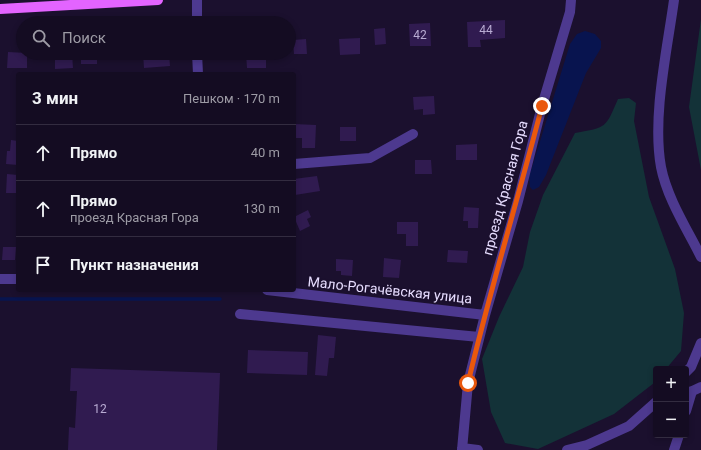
<!DOCTYPE html>
<html lang="ru">
<head>
<meta charset="utf-8">
<style>
	body { margin:0; font-family:Roboto,sans-serif; background:#1d152a; color:#f1f3f6 }
	.controls { position:absolute; right:12px; bottom:12px; display:grid; overflow:hidden; border-radius:4px; box-shadow:0 2px 6px #0003 }
	.controls button { width:36px; height:36px; display:grid; place-items:center; padding:0; border:0; border-bottom:1px solid #332c40; background:#140c22; color:#f1f3f6; font:20px sans-serif }
	.stop { position:absolute; width:12px; height:12px; margin:-9px; border:3px solid #ea580c; border-radius:50%; background:#fff }
	.stop.end { background:#ea580c; border-color:#fff; box-shadow:0 1px 4px #0008 }
	.list { margin:0; padding:0; list-style:none }
	h2 { display:flex; justify-content:space-between; align-items:center; height:52px; margin:0; padding:0 16px; font-size:17px }
	h2 small { font-size:13px; font-weight:400; color:#9d9ba5 }
	.list li { display:grid; grid-template-columns:26px 1fr auto; gap:12px; align-items:center; box-sizing:border-box; height:56px; padding:0 16px; border-top:1px solid #332c40 }
	.list b { display:block; font-size:15px; white-space:nowrap }
	.list p { margin:0; font-size:13px; white-space:nowrap; color:#9d9ba5 }
	.list em { font-size:13px; font-style:normal; color:#9d9ba5 }
	.icon { flex:none; width:22px; height:22px; fill:none; stroke:currentColor; stroke-width:2; stroke-linecap:round; stroke-linejoin:round }
	.map { position:relative; flex:none; width:701px; height:450px; overflow:hidden }
	.search { position:absolute; background:#140c22; box-shadow:0 2px 6px #0003; left:16px; top:16px; width:280px; height:44px; display:flex; align-items:center; gap:10px; box-sizing:border-box; padding:0 14px; border-radius:22px; color:#9d9ba5; font-size:15px }
	.panel { position:absolute; background:#140c22; box-shadow:0 2px 6px #0003; left:16px; top:72px; width:280px; height:220px; border-radius:4px }
	.map>svg:first-child { display:block }
	.green { fill:#133238 }
	.water { fill:#08144f }
	.lines { fill:none; stroke-linecap:round; stroke-linejoin:round }
	.stream { stroke:#08144f; stroke-width:3.5 }
	.building { fill:#301b50 }
	.minor { stroke:#4d398f; stroke-width:10 }
	.major { stroke:#e364ff; stroke-width:10 }
	.route { stroke:#ea580c; stroke-width:5 }
	.labels { text-anchor:middle; stroke-width:3.5; stroke-linejoin:round; paint-order:stroke }
	.number-label { font-size:12px; fill:#b9acd3 }
	.street-label { font-size:14px; fill:#e7ddff; stroke:#1b102e }
</style>
</head>
<body>
<div class="map">
<svg width="701" height="450" viewBox="0 0 701 450">
	<rect width="100%" height="100%" fill="#1b102e"/>
	<path class="green" d="M701,19V170L689,107Z
		M629,98L636,103L634,121L649,197L675,269L684,313L681,351L666,369H656V381L654,383L614,414L538,449L505,443L491,412L482,359L499,317L523,267L530,232L543,195L575,133C607,127 605,129 618,99Z"/>
	<path class="water" d="M585,31L595,34L601,41V48L586,73L546,175L539,187L533,190L530,187L529,177L570,44L577,34Z"/>
	<g class="lines">
		<path class="stream" d="M0,299H220"/>
	</g>
	<path class="building" d="M505,20V38L480,40L481,47H468L467,22Z
		M430,23L431,46H410L409,24Z
		M385,28L386,44L375,45L374,29Z
		M360,38V54L340,55L339,39Z
		M306,39L307,54H294L293,40Z
		M8,52L27,53V68H7Z
		M55,53H72L73,68L55,69Z
		M81,53H97V64H81Z
		M143,53H169L170,66L144,68Z
		M246,53H266V68H247Z
		M434,96L435,114L423,115V109L414,110L413,97Z
		M294,124L316,125L315,148H302V138H294Z
		M340,127H356V141H340Z
		M11,140L18,141V165L6,164L7,151H10Z
		M477,144V160H456V145Z
		M415,160H431L432,174H415Z
		M7,174L18,175V193H6Z
		M317,176L320,191L295,195L294,179Z
		M464,207L479,208L478,228H468V221H463Z
		M308,210L311,217L307,219L310,226L300,231L294,217Z
		M397,222H418V246H406V234H397Z
		M3,247H16L15,260H2Z
		M448,250L468,251L467,263L447,262Z
		M384,258L401,260L399,278L383,277Z
		M336,259L353,260L352,276L341,275V271H336Z
		M318,335L336,337L334,358H329L327,376L315,375Z
		M248,350L308,352L307,375L247,373Z
		M71,368L220,373L217,450H68L69,427L75,428L77,391H70Z"/>
	<g class="lines">
		<path class="minor" d="M674,0C667,51 652,117 661,167C667,198 687,229 701,257
			M197,23V0
			M197,53L198,74
			M294,164L370,158L413,134
			M0,279H18
			M267,290L485,315
			M240,314L479,337
			M686,372L691,367L701,343
			M686,394L701,387
			M686,411L692,391
			M462,448L478,450
			M462,450L468,383L485,315L518,201L542,106L570,12L571,0
			M567,450L587,445L629,426L656,402
			M674,450L679,435"/>
		<path class="major" d="M0,9L158,0"/>
	</g>
	<g class="lines">
		<path class="route" d="M468,383C490,290 518,199 542,106"/>
	</g>
	<g class="labels">
		<g class="number-label">
			<text x="486" y="34">44</text>
			<text x="420" y="39">42</text>
			<text x="100" y="413">12</text>
		</g>
		<g class="street-label">
			<text transform="translate(505 188) rotate(-75)" y="5">проезд Красная Гора</text>
			<text transform="translate(390 290) rotate(6)" y="5">Мало-Рогачёвская улица</text>
		</g>
	</g>
</svg>
<div class="controls">
<button>+</button>
<button>−</button>
</div>
<div class="stop" style="left:468px;top:383px"></div>
<div class="stop end" style="left:542px;top:106px"></div>
<div class="search"><svg class="icon" aria-label="search" viewBox="0 0 24 24"><circle cx="10" cy="10" r="6"/><path d="M15 15l6 6"/></svg>Поиск</div>
<section class="panel">
<h2>3 мин<small>Пешком · 170 m</small></h2>
<ul class="list">
<li><svg class="icon" aria-label="ahead" viewBox="0 0 24 24"><path d="M12 20V5M6 11l6-6 6 6"/></svg><div><b>Прямо</b></div><em>40 m</em></li>
<li><svg class="icon" aria-label="ahead" viewBox="0 0 24 24"><path d="M12 20V5M6 11l6-6 6 6"/></svg><div><b>Прямо</b><p>проезд Красная Гора</p></div><em>130 m</em></li>
<li><svg class="icon" aria-label="arrive" viewBox="0 0 24 24"><path d="M6 21V4h12l-3 4 3 4H6"/></svg><div><b>Пункт назначения</b></div></li>
</ul>
</section>
</div>
</body>
</html>
